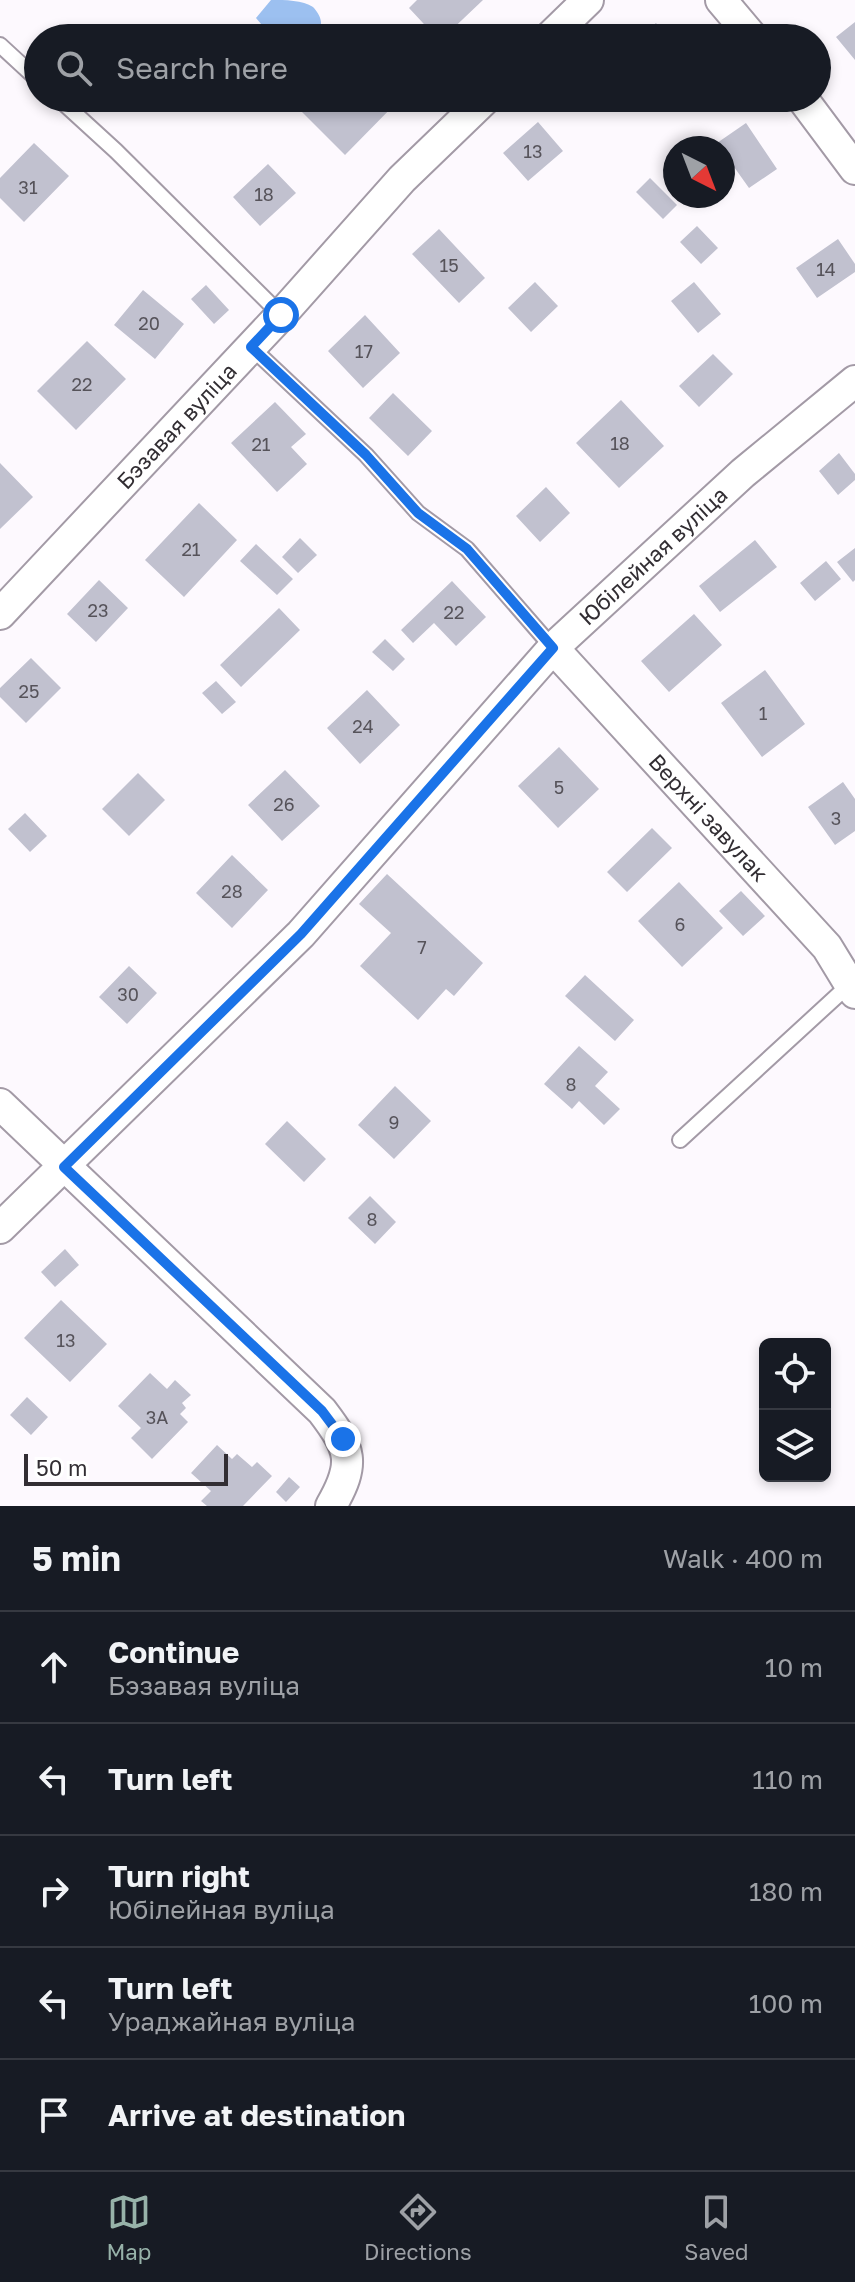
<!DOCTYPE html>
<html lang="en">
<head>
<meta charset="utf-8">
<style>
	body { margin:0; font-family:"Golos Text",sans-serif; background:#20242c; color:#f1f3f6 }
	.controls { position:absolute; right:24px; bottom:24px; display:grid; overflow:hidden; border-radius:12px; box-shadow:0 4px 12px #0003 }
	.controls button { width:72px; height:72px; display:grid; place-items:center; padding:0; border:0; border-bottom:2px solid #363941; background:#171b24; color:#f1f3f6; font:40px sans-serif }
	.compass { position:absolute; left:663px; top:136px; width:72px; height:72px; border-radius:50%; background:#171b24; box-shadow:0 4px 12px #0003; rotate:138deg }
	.scale { position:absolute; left:24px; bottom:20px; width:204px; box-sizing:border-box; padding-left:8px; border:4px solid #322e33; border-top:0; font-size:22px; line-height:28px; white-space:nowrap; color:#322e33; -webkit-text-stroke:6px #fff; paint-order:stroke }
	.stop { position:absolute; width:24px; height:24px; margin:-18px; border:6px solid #1a73e8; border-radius:50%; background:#fff }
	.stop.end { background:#1a73e8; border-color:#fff; box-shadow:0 2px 8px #0008 }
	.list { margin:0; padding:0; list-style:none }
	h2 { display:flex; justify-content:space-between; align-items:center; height:104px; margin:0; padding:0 32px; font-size:34px }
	h2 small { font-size:26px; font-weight:400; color:#9ea1a6 }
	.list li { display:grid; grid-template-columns:52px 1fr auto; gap:24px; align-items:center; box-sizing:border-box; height:112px; padding:0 32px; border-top:2px solid #363941 }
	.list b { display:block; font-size:30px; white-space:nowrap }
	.list p { margin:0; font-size:26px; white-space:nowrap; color:#9ea1a6 }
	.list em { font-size:26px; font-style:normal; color:#9ea1a6 }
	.icon { flex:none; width:44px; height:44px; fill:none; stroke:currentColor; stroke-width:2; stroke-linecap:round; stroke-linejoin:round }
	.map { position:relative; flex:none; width:855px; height:1506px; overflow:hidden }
	.search { position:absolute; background:#171b24; box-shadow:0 4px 12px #0003; left:24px; right:24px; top:24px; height:88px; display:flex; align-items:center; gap:20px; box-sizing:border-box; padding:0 28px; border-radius:44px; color:#9ea1a6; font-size:30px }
	.sheet { height:664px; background:#171b24 }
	nav { display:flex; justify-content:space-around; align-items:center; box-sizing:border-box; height:112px; border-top:2px solid #363941; background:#171b24; font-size:22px; color:#9ea1a6 }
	nav a { display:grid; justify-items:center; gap:4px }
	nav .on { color:#97b2a9 }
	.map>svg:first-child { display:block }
	.water { fill:#9cc0f0 }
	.building { fill:#c1c1cf }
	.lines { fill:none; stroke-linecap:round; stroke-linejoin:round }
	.service-casing { stroke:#a39aa6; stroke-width:18 }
	.minor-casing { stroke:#a39aa6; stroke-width:34 }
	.service { stroke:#fff; stroke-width:14 }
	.minor { stroke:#fff; stroke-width:30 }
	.route { stroke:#1a73e8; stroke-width:10 }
	.labels { text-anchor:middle; stroke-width:7; stroke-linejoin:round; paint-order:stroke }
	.number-label { font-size:18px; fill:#56535a }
	.street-label { font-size:22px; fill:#322e33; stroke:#fff }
</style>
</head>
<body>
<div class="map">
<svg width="855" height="1506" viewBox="0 0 855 1506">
	<rect width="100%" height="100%" fill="#fdf9fe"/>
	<path class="water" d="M271,0C285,0 303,0 313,7C322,16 327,32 309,34C303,35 297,32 291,32C284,32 278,34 273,38L256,18Z"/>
	<path class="building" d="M417,0H483L443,38H437L409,8Z
		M855,22V60L836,37Z
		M656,23L668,38H638Z
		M254,24L268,38H240Z
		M139,98H165L152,111Z
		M315,98H401L345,155L301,111Z
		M538,122L563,151L528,181L503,153Z
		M746,123L777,169L749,188L717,143Z
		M34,143L69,176L24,222L0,198V178Z
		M268,164L296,193L260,226L233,197Z
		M650,178L677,205L663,219L636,192Z
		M697,226L718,248L701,264L680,242Z
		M439,229L485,278L459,303L412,254Z
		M838,239L855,264V272L817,298L796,268Z
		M535,282L558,306L531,332L508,308Z
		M694,282L721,314L698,333L671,301Z
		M206,285L229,310L214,324L191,299Z
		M143,290L184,324L155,359L114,325Z
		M365,315L400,353L363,388L328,351Z
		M87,341L126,379L76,430L37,391Z
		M713,354L733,374L699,407L679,386Z
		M393,393L432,431L408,456L369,418Z
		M621,400L664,446L619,488L576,443Z
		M275,402L306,434L291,447L307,464L277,492L231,443Z
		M839,453L855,474V480L838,495L819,471Z
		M0,463L33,497L0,529Z
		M546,487L570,513L540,542L516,516Z
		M199,503L237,540L184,597L145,560Z
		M300,538L317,555L298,573L282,557Z
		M755,540L777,567L720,612L699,586Z
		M256,544L293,579L277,595L240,561Z
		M855,548V580L853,582L837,562Z
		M826,561L841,579L815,601L800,583Z
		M99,580L128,608L96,642L67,614Z
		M452,581L486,617L456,646L434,623L413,643L401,630Z
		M279,608L300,630L241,687L220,665Z
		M694,614L722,645L669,692L641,661Z
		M385,639L405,659L393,671L372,652Z
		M31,658L61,688L26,723L0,697V688Z
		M765,670L805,724L762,757L721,703Z
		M216,681L236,702L222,714L202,693Z
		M367,690L400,725L360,764L327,728Z
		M559,747L599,789L558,828L518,786Z
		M285,770L320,806L282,841L248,805Z
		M138,773L165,800L129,836L102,809Z
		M843,782L855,799V831L835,845L808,807Z
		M25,813L47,836L30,852L8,829Z
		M652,828L672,848L627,892L607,872Z
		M232,855L268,890L232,928L196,893Z
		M387,874L483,963L454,996L446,989L418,1020L360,966L391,933L359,904Z
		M679,882L723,928L682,967L638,921Z
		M741,891L765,916L743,936L719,911Z
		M129,966L157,993L127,1024L99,997Z
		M585,975L634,1020L615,1041L565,996Z
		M579,1046L608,1072L595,1086L620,1109L604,1125L579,1101L572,1109L544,1084Z
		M395,1086L431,1121L394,1159L358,1125Z
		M287,1121L326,1159L304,1182L265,1144Z
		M370,1196L396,1222L375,1244L348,1218Z
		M65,1249L79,1265L55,1287L41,1272Z
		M61,1300L107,1344L70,1382L24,1338Z
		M150,1373L167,1389L175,1380L191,1395L182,1403L186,1408L180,1414L188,1422L152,1459L131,1438L141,1428L118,1406Z
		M27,1397L48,1417L31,1435L10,1415Z
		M217,1445L232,1459L237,1454L252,1467L257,1462L272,1476L243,1506H207L201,1501L211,1491L191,1473Z
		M289,1477L300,1487L286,1502L276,1492Z"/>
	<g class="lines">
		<g class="service-casing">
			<path id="service" d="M0,45L38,80
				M58,98L116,151L281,315
				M251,347L366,455L418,513L467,549L553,648
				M680,1140L850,984"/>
		</g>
		<g class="minor-casing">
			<g id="minor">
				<path d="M721,0L753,38"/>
				<path d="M549,38L588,0"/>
				<path d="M802,98L855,169"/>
				<path id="s1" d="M0,614L281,315L402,179L486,98"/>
				<path id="s2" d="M553,648L827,947L855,993"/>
				<path d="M0,1104L322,1411C351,1449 356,1463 331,1506"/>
				<path id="s3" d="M0,1228L301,934L553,648L743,473L855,381"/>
			</g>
		</g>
		<use href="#service" class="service"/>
		<use href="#minor" class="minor"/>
	</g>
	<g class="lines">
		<path class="route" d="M281,315L251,347L366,455L418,513L467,549L553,648L301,934L64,1167L322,1411L343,1439"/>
	</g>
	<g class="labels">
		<g class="number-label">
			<text x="533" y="158">13</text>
			<text x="28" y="194">31</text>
			<text x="264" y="201">18</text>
			<text x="449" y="272">15</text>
			<text x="826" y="276">14</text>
			<text x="149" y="330">20</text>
			<text x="364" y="358">17</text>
			<text x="82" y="391">22</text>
			<text x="620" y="450">18</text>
			<text x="261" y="451">21</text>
			<text x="191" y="556">21</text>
			<text x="98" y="617">23</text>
			<text x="454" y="619">22</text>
			<text x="29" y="698">25</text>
			<text x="763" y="720">1</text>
			<text x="363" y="733">24</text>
			<text x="559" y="794">5</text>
			<text x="284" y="811">26</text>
			<text x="836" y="825">3</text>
			<text x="232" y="898">28</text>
			<text x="680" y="931">6</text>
			<text x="422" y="954">7</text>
			<text x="128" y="1001">30</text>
			<text x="571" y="1091">8</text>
			<text x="394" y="1129">9</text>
			<text x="372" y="1226">8</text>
			<text x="66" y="1347">13</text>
			<text x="157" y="1424">3А</text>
		</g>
		<g class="street-label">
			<text dy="8" stroke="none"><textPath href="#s1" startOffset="258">Бэзавая вуліца</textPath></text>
			<text dy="8" stroke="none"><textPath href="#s3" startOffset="938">Юбілейная вуліца</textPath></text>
			<text dy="8" stroke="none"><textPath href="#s2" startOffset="230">Верхні завулак</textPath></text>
		</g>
	</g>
</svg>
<div class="controls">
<button><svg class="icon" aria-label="locate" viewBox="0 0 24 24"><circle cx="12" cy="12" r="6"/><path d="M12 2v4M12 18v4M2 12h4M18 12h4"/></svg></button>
<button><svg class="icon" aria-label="layers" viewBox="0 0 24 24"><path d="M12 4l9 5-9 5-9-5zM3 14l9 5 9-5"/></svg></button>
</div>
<svg class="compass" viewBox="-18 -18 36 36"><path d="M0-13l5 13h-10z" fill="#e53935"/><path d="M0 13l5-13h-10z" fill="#9ea1a6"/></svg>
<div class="scale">50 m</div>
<div class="stop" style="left:281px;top:315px"></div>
<div class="stop end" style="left:343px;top:1439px"></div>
<div class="search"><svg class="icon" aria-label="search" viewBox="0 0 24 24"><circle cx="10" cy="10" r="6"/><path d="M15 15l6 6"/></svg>Search here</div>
</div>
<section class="sheet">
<h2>5 min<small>Walk · 400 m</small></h2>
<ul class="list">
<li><svg class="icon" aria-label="ahead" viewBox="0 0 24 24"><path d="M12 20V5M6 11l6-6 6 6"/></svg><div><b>Continue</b><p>Бэзавая вуліца</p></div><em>10 m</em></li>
<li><svg class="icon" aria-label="left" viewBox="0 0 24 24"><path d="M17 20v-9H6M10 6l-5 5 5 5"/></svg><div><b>Turn left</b></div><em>110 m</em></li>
<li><svg class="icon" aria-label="right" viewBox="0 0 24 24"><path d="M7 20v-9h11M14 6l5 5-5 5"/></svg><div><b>Turn right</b><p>Юбілейная вуліца</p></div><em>180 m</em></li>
<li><svg class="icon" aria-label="left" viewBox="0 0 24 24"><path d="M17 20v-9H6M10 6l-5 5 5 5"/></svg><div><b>Turn left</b><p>Ураджайная вуліца</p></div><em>100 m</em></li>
<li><svg class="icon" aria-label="arrive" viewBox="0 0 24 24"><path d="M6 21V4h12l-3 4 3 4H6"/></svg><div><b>Arrive at destination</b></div></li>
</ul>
</section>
<nav>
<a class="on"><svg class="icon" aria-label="map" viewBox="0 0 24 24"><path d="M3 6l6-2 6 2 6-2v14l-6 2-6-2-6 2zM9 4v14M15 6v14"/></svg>Map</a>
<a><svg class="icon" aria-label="directions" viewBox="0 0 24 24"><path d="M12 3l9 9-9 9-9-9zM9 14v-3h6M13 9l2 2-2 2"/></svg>Directions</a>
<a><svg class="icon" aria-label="saved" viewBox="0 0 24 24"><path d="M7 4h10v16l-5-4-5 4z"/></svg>Saved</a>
</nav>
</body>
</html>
